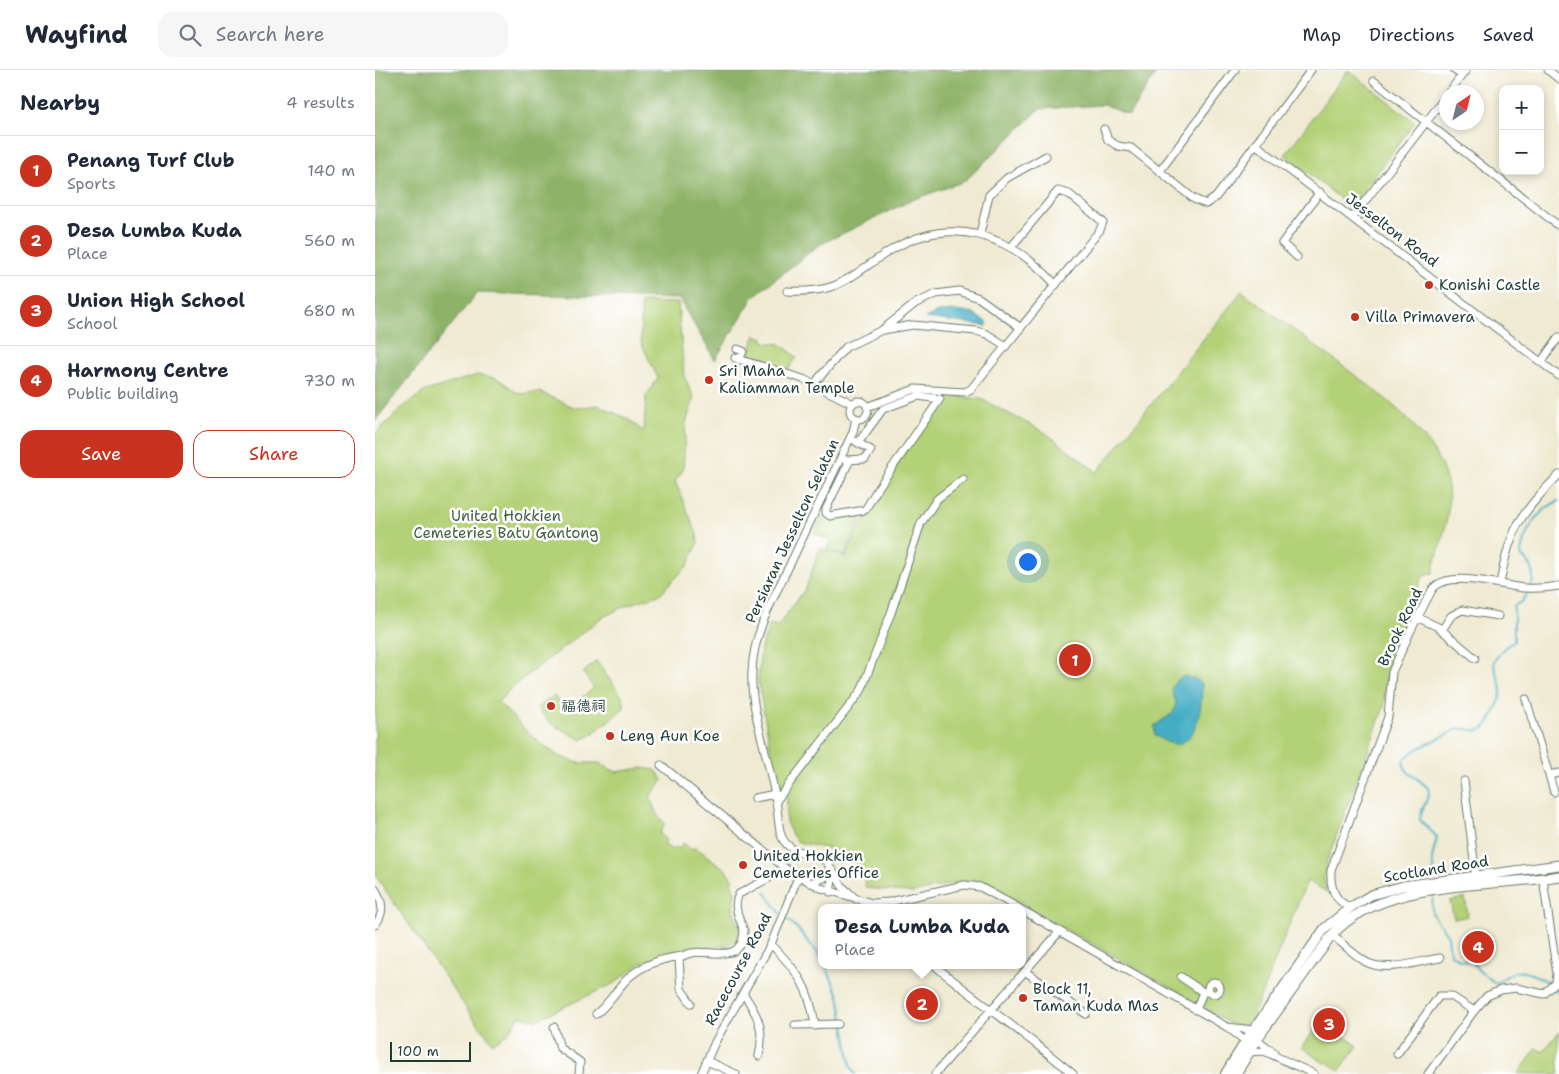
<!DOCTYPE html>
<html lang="en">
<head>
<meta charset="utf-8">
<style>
	body { margin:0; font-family:"Shantell Sans","LXGW WenKai TC",sans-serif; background:#f6f6f7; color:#1f2937 }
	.controls { position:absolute; right:15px; top:15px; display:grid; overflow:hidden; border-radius:10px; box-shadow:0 2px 8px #0003 }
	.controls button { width:45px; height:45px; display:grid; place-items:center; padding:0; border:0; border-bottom:1px solid #e0e1e3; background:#fff; color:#1f2937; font:25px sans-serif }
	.compass { position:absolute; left:1064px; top:15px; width:45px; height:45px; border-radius:50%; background:#fff; box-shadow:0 2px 8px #0003; rotate:35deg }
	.scale { position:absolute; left:15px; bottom:12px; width:81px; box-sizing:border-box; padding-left:5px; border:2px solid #1f3d34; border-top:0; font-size:14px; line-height:18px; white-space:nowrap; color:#1f3d34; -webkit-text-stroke:4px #fff; paint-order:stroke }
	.you { position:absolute; left:652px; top:491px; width:18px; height:18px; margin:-12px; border:4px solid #fff; border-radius:50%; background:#1a73e8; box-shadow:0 0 0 8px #1a73e833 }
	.badge { display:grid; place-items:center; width:32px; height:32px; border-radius:50%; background:#c8321e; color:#fff; font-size:16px; font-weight:700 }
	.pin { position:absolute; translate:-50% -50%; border:2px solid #fff; box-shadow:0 1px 5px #0006 }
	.popup { position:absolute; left:443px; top:834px; width:208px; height:65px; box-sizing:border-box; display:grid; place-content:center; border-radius:10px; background:#fff; filter:drop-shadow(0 1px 4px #0005); font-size:16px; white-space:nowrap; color:#747a83 }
	.popup b { font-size:19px; color:#1f2937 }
	.popup::after { content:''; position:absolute; left:50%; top:100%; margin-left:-10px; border:10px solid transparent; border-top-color:#fff }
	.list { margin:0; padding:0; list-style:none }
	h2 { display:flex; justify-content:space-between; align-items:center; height:65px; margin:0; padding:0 20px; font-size:21px }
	h2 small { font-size:16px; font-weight:400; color:#747a83 }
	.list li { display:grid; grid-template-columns:32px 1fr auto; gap:15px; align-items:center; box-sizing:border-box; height:70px; padding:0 20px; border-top:1px solid #e0e1e3 }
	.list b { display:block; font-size:19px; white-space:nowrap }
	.list p { margin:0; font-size:16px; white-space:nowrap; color:#747a83 }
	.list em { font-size:16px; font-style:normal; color:#747a83 }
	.actions { display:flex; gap:10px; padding:15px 20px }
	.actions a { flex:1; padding:11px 0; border:1px solid #c8321e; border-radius:15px; text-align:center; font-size:18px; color:#c8321e }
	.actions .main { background:#c8321e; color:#fff }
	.icon { flex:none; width:28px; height:28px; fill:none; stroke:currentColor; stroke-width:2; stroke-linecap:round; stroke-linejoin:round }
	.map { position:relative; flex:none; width:1184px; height:1004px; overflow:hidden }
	header { display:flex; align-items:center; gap:30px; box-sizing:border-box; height:70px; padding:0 25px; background:#fff; border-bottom:1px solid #e0e1e3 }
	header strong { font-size:24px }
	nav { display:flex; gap:28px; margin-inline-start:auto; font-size:18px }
	.search { width:350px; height:45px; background:#f6f6f7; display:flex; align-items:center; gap:12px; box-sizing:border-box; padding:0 18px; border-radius:15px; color:#747a83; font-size:19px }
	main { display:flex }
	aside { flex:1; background:#fff }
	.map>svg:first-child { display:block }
	.green { fill:#b3d177; stroke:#698756 }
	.forest { fill:#8eb368; stroke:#56784e }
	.water { fill:#44adc3; stroke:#32757c }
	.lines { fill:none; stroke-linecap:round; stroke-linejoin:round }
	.stream { stroke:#44adc3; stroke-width:2 }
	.minor-casing { stroke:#687a6b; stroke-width:9 }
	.major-casing { stroke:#687a6b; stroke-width:11 }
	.highway-casing { stroke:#687a6b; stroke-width:12 }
	.minor { stroke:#fff; stroke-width:7 }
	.major { stroke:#fff; stroke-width:9 }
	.highway { stroke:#fff; stroke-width:10 }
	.poi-dot { fill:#c8321e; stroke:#fff; stroke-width:2 }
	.labels { text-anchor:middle; stroke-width:5; stroke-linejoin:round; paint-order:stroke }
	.street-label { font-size:15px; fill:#1f3d34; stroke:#fff }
	.poi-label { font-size:15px; fill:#1f3d34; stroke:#fff; text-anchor:start }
	.park-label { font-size:15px; fill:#446245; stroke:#fff }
</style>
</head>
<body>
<header>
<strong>Wayfind</strong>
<div class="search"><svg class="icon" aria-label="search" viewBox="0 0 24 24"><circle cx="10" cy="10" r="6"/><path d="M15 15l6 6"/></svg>Search here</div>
<nav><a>Map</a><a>Directions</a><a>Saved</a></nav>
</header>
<main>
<aside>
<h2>Nearby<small>4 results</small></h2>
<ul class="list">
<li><span class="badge">1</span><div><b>Penang Turf Club</b><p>Sports</p></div><em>140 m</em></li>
<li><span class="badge">2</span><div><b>Desa Lumba Kuda</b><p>Place</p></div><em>560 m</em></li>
<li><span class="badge">3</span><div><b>Union High School</b><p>School</p></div><em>680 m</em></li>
<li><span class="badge">4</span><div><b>Harmony Centre</b><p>Public building</p></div><em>730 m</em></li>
</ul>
<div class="actions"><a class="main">Save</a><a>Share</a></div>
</aside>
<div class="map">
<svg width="1184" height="1004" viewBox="0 0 1184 1004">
	<rect width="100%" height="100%" fill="#fff"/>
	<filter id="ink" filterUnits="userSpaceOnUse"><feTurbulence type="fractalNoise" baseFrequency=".02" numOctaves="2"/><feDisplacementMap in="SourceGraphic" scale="10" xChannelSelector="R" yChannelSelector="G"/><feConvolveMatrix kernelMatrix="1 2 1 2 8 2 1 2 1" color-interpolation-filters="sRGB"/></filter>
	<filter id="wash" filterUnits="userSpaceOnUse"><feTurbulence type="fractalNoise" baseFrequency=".0096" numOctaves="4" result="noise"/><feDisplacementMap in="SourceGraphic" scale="20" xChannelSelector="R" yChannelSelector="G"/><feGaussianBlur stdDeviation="1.12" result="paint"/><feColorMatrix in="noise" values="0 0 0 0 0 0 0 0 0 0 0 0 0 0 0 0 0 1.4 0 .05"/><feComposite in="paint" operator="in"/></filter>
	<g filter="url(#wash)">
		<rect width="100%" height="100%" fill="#efead1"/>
		<path class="green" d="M973,0L1040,52L980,132L971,133L910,85Z
			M867,221C893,240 918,260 943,278C988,312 1062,357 1073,417C1076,435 1070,462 1064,480C1062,488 1058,493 1059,502L1047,507L1012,601L1009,637L951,794L949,807L952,822L932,811L876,950L867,956L857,955L797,918L600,809L537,823L491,818L488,806L476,789L466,782L423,772L417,765L411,752L412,730L401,709L383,611L386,578L395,554L403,556L431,518L445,478L471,487C496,428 533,378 570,325L606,329L671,363L722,402Z
			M266,232L303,233L309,306L319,328L311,353L308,400L300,411L322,464L323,474L313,495L284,525L255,534L226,548L137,617L123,632L159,668L183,686L204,693H224L241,702L267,698L281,700L288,710L275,727L282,745L290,753L285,763L291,771L289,774L297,780L300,777L303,779L308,773L317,780L320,777L350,799L358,810L356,812L360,823L358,839L365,861L361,870L353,875L307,881L266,893L238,914L161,950L145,946L132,964L118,973L96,945L0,805V364L29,336L51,321L102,305L122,308L144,324L164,322L201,338L223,335L253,349L269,362L271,326L283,308L266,273Z
			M380,265L388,268L389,272L405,274L422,287L413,300L373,287Z
			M488,445L470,486L452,479L455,470L439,463L447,447L451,449Z
			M221,591L247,626L250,637L215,666L206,670L175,653L162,638L179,626L191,640L219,618L208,603Z
			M1090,828L1093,846L1079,849L1075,831Z
			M947,949L983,976L964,1001L952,992L950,994L927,977Z
			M1184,962V1004H1143L1162,978L1168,982Z"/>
		<path class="forest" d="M0,0H783L754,45L728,35L665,39L590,111L537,130L444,175L379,226L340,290L304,229L102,223L0,351Z"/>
		<path class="water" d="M579,241L597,243L613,253L612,256L550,248L562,242Z
			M809,606L821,609L827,614C828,642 818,695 780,665L779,656L798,643L801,633L796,619L801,611Z"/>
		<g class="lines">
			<path class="stream" d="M1155,516L1158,512L1157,497L1146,485C1147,464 1164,438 1184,431
				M1060,809L1057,788L1062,767L1045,750C1045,738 1054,732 1054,720C1047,708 1030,706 1028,692C1033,679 1069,668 1082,659C1091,656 1099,664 1108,659C1115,655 1126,630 1126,622C1127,611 1118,602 1119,591L1129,578L1139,571V536L1146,532L1154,520
				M390,822L406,844
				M1058,824L1057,843L1073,866L1075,883L1085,890L1098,892L1103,900L1120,913C1127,911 1131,905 1138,903C1148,898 1168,908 1175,915
				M409,847L421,857L447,888
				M450,895L464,925L476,996L480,1004
				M1179,918L1184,924"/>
		</g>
	</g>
	<g filter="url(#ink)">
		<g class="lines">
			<g class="minor-casing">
				<path id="minor" d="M1079,0L1086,5
					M1173,0L1184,9
					M999,11L1184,156
					M1074,22L1091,0
					M729,59L733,70L743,76L756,78L819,129L831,134L841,127L936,0
					M880,74L1184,306
					M785,101L860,0
					M977,148L1072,25
					M605,164L614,125L632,108L671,86
					M922,187L907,173L945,122
					M412,221C469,224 474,205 518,179C579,144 637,166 681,215
					M508,260L538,255L601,261L612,264L631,276
					M362,279L368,281L364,290
					M360,288L428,309L478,334
					M1166,292L1184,267
					M443,309L471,277L507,260L541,233L561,224L584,221L604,228L646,258
					M475 340a9 9 0 1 1 18 0a9 9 0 1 1-18 0Z
					M492,337L540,319L590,322L596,319L725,160L728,152L694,124L683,121L637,176
					M471,390L490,389L496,380L480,371
					M475,390L451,439V443L455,446L490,440L503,418L565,329L543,326L508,339L483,373
					M1125,514C1134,461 1145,443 1184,405
					M1042,547L1063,557L1100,588
					M1067,560L1076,546L1087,540L1123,546
					M1151,629L1179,722
					M286,695L411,799L446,818L497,833L514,832L589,815L605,817L644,838
					M1174,705L1184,703
					M1089,711L1101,807
					M380,728L400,724
					M401,731L486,621L516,543L546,453L562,429L588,409
					M458,801L467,816L481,829
					M435,813L449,808L455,797
					M0,819C8,831 10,843 0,855
					M455,822C467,769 417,797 406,765C403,755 403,742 401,732C400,722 397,712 395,702C388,670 375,634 377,602C378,561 401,524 418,488C438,446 458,404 478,362L481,348
					M976,837C959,832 955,816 956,800L1013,647L1017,602L1036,560L1057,520C1072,498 1127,516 1149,518C1161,519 1172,518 1184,516
					M647,840L852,957L873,973
					M957,865C968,874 979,885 991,892C1011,903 1044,891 1065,888
					M396,874C422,901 435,917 440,956
					M559,895C605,933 653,966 698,1004
					M651,902L711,944
					M806,907L828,922H835
					M833 918a6 6 0 1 1 12 0a6 6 0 1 1-12 0Z
					M368,923C383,945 390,959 384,986
					M316,933L306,919L304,889C322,870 367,902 369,861C365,849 357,837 364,824L411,799
					M821,940L828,922
					M221,944C231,936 237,927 245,917C260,897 282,889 307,886
					M420,955L463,954
					M179,957L185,978L205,992L204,1004
					M852,957L878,960
					M880,968L899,982
					M873,982L889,981L939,1004
					M1022,984L1064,926H1076L1099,941
					M332,991L361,1004
					M326,1004L340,972L396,874L423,807
					M560,1004L685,861
					M1053,1004L1099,941L1112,926L1126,920L1141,918L1169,924L1181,913L1182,904L1168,809"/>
			</g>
			<g class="major-casing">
				<path id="major" d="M875,965L950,858L976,837L996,825L1028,816L1184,795
					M882,969L957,865C1009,808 1113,818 1184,806"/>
			</g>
			<g class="highway-casing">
				<path id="highway" d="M851,1004L875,965
					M860,1004L882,969"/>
			</g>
			<use href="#minor" class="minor"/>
			<use href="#major" class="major"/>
			<use href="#highway" class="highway"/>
		</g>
	</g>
	<g class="poi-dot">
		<circle cx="1054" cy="215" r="5"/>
		<circle cx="980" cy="247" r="5"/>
		<circle cx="334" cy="310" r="5"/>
		<circle cx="176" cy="636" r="5"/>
		<circle cx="235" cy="666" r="5"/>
		<circle cx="368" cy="795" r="5"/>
		<circle cx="648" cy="928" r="5"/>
	</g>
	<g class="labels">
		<g class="street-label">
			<text transform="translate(1017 160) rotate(37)" y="5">Jesselton Road</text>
			<text transform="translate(417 461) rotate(-65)" y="5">Persiaran Jesselton Selatan</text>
			<text transform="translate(1025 557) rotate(-65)" y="5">Brook Road</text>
			<text transform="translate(1061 799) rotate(-9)" y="5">Scotland Road</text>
			<text transform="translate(363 899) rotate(-62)" y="5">Racecourse Road</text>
		</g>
		<g class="poi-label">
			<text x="1064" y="220">Konishi Castle</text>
			<text x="990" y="252">Villa Primavera</text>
			<text x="344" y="306">Sri Maha<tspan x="344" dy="17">Kaliamman Temple</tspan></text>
			<text x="186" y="641">福德祠</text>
			<text x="245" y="671">Leng Aun Koe</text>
			<text x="378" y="791">United Hokkien<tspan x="378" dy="17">Cemeteries Office</tspan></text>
			<text x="658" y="924">Block 11,<tspan x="658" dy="17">Taman Kuda Mas</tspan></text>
		</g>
		<g class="park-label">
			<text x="131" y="451">United Hokkien<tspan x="131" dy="17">Cemeteries Batu Gantong</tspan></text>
		</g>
	</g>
</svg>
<div class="controls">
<button>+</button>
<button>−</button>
</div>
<svg class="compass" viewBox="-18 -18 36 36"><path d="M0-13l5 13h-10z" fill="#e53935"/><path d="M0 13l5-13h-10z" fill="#747a83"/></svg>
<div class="scale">100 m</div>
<div class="you"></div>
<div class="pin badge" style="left:700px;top:590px">1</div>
<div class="pin badge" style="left:547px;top:934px">2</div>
<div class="popup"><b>Desa Lumba Kuda</b>Place</div>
<div class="pin badge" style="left:954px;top:954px">3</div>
<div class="pin badge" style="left:1103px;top:877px">4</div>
</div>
</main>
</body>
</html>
